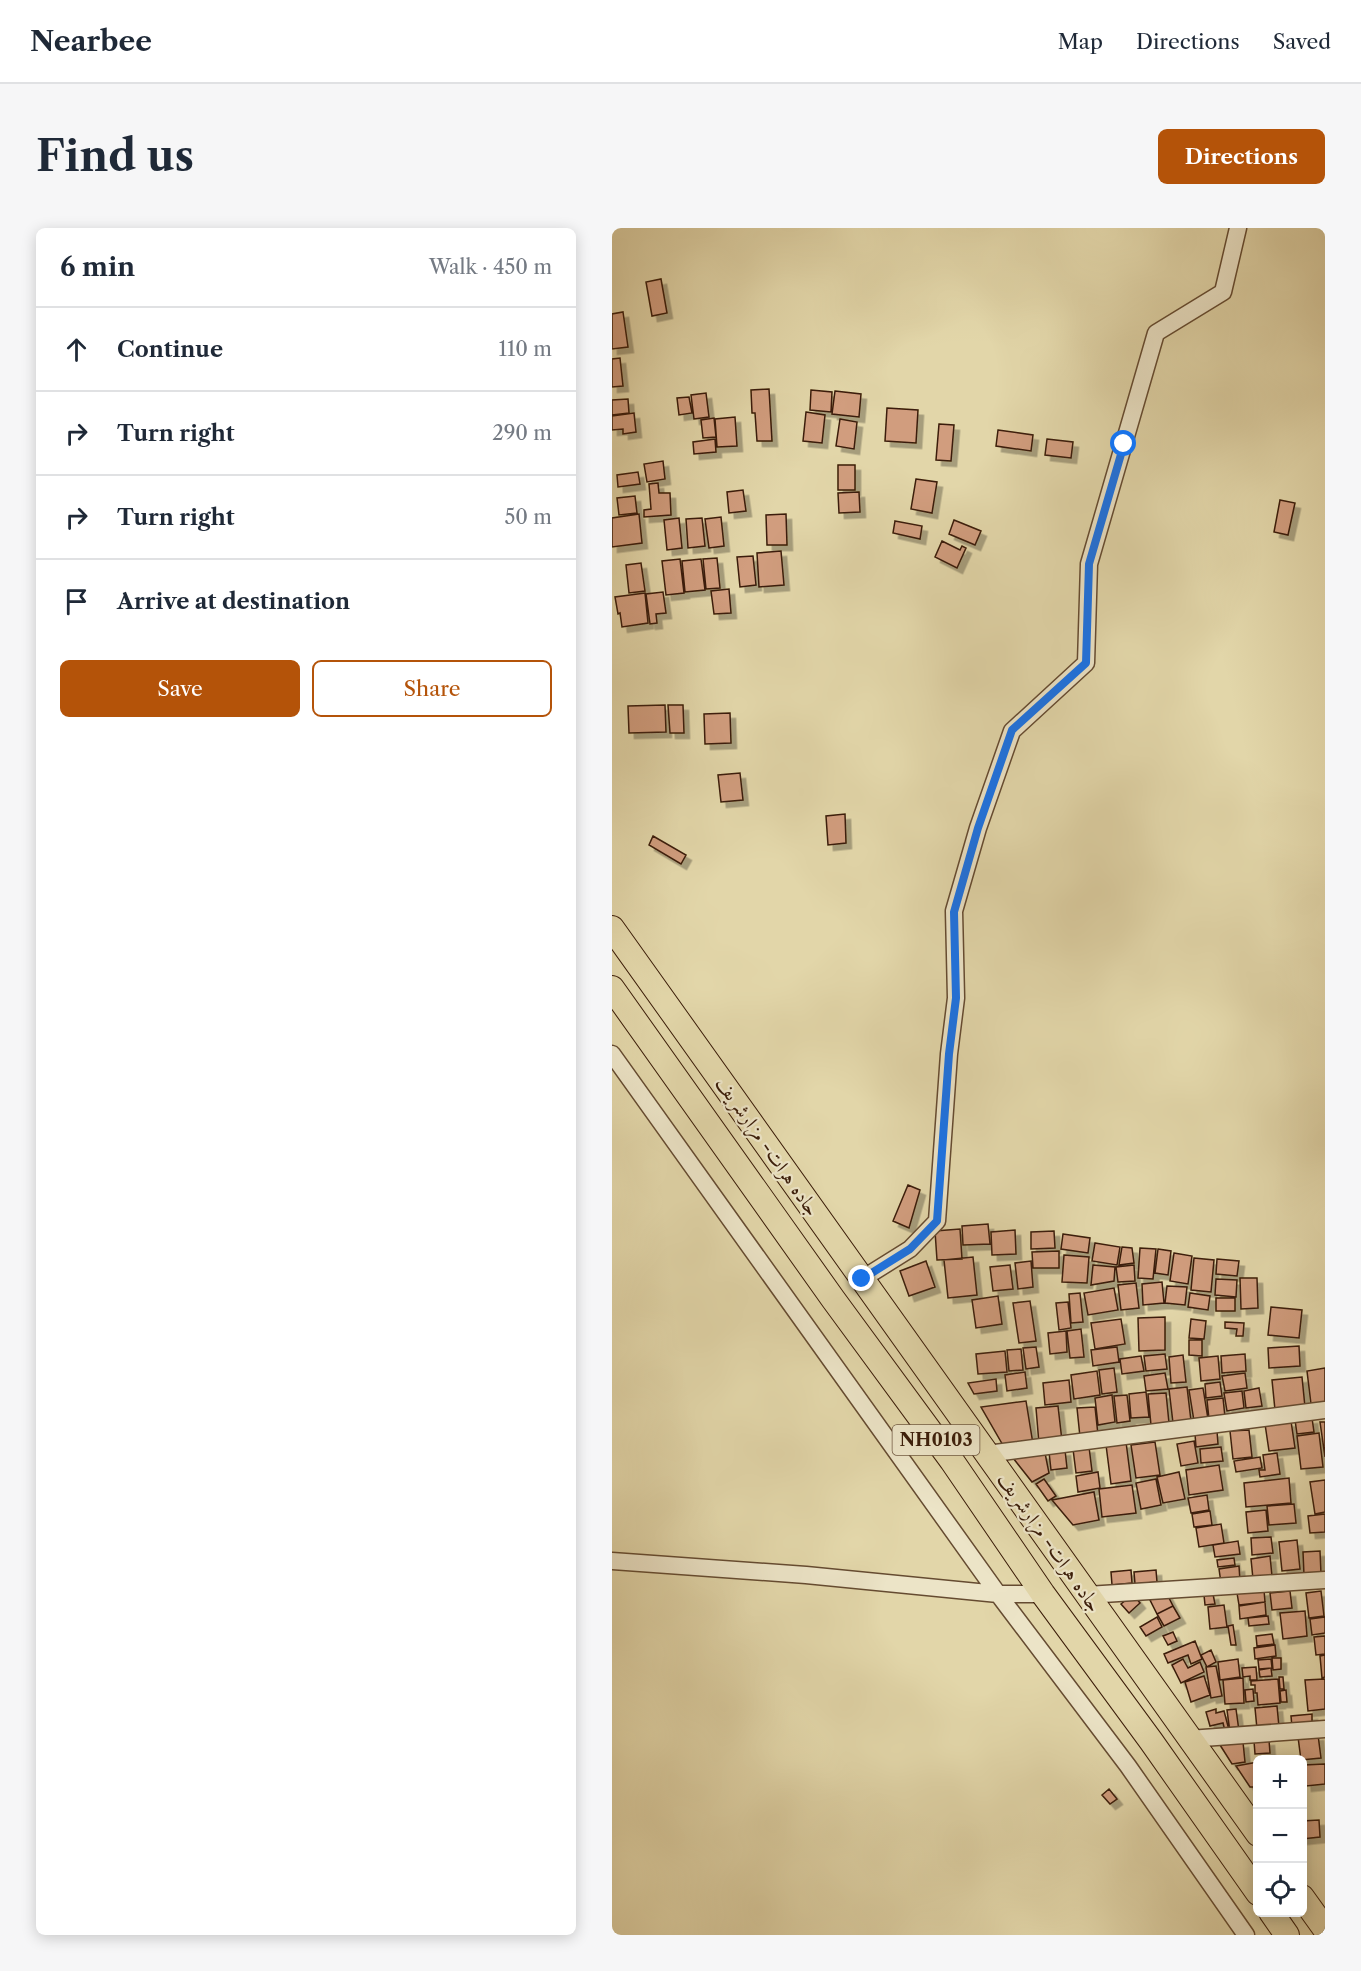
<!DOCTYPE html>
<html lang="en">
<head>
<meta charset="utf-8">
<style>
	body { margin:0; font-family:"Libre Caslon Text",Amiri,serif; background:#f6f6f7; color:#1f2937 }
	.controls { position:absolute; right:18px; bottom:18px; display:grid; overflow:hidden; border-radius:9px; box-shadow:0 3px 15px #0003 }
	.controls button { width:54px; height:54px; display:grid; place-items:center; padding:0; border:0; border-bottom:2px solid #e0e1e3; background:#fff; color:#1f2937; font:30px sans-serif }
	.stop { position:absolute; width:18px; height:18px; margin:-14px; border:4px solid #1a73e8; border-radius:50%; background:#fff }
	.stop.end { background:#1a73e8; border-color:#fff; box-shadow:0 2px 6px #0008 }
	.list { margin:0; padding:0; list-style:none }
	h2 { display:flex; justify-content:space-between; align-items:center; height:78px; margin:0; padding:0 24px; font-size:26px }
	h2 small { font-size:20px; font-weight:400; color:#747a83 }
	.list li { display:grid; grid-template-columns:39px 1fr auto; gap:18px; align-items:center; box-sizing:border-box; height:84px; padding:0 24px; border-top:2px solid #e0e1e3 }
	.list b { display:block; font-size:22px; white-space:nowrap }
	.list em { font-size:20px; font-style:normal; color:#747a83 }
	.actions { display:flex; gap:12px; padding:18px 24px }
	.actions a { flex:1; padding:14px 0; border:2px solid #b45309; border-radius:9px; text-align:center; font-size:21px; color:#b45309 }
	.actions .main { background:#b45309; color:#fff }
	.icon { flex:none; width:33px; height:33px; fill:none; stroke:currentColor; stroke-width:2; stroke-linecap:round; stroke-linejoin:round }
	.map { position:relative; flex:none; width:713px; height:1707px; overflow:hidden; border-radius:9px }
	header { display:flex; align-items:center; gap:36px; box-sizing:border-box; height:84px; padding:0 30px; background:#fff; border-bottom:2px solid #e0e1e3 }
	header strong { font-size:28px }
	nav { display:flex; gap:33px; margin-inline-start:auto; font-size:21px }
	.intro { display:flex; align-items:center; justify-content:space-between; box-sizing:border-box; height:144px; padding:0 36px }
	h1 { margin:0; font-size:42px }
	.button { padding:15px 27px; border-radius:9px; background:#b45309; color:#fff; font-size:21px; font-weight:700 }
	main { display:flex; gap:36px; padding:0 36px }
	aside { flex:1; background:#fff; border-radius:9px; box-shadow:0 3px 15px #0003 }
	.map>svg:first-child { display:block }
	.building { fill:#d19d7e; stroke:#3b1d09; stroke-width:1.5; filter:url(#shadow) }
	.lines { fill:none; stroke-linecap:round; stroke-linejoin:round }
	.minor-casing { stroke:#654b31; stroke-width:19 }
	.highway-casing { stroke:#3b1d09; stroke-width:26 }
	.minor { stroke:#ece4c7; stroke-width:16 }
	.highway { stroke:#e2d6a9; stroke-width:24 }
	.route { stroke:#1a73e8; stroke-width:8 }
	.labels { text-anchor:middle; stroke-width:4.5; stroke-linejoin:round; paint-order:stroke }
	.shield { fill:#ece4c7; stroke:#705942; stroke-width:1.5 }
	.shield-label { font-size:18px; font-weight:bold; fill:#3b1d09 }
	.street-label { font-size:20px; fill:#3b1d09; stroke:#ece4c7 }
</style>
</head>
<body>
<header>
<strong>Nearbee</strong>
<nav><a>Map</a><a>Directions</a><a>Saved</a></nav>
</header>
<div class="intro"><h1>Find us</h1><a class="button">Directions</a></div>
<main>
<aside>
<h2>6 min<small>Walk · 450 m</small></h2>
<ul class="list">
<li><svg class="icon" aria-label="ahead" viewBox="0 0 24 24"><path d="M12 20V5M6 11l6-6 6 6"/></svg><div><b>Continue</b></div><em>110 m</em></li>
<li><svg class="icon" aria-label="right" viewBox="0 0 24 24"><path d="M7 20v-9h11M14 6l5 5-5 5"/></svg><div><b>Turn right</b></div><em>290 m</em></li>
<li><svg class="icon" aria-label="right" viewBox="0 0 24 24"><path d="M7 20v-9h11M14 6l5 5-5 5"/></svg><div><b>Turn right</b></div><em>50 m</em></li>
<li><svg class="icon" aria-label="arrive" viewBox="0 0 24 24"><path d="M6 21V4h12l-3 4 3 4H6"/></svg><div><b>Arrive at destination</b></div></li>
</ul>
<div class="actions"><a class="main">Save</a><a>Share</a></div>
</aside>
<div class="map">
<svg width="713" height="1707" viewBox="0 0 713 1707">
	<defs>
		<filter id="shadow"><feDropShadow dx="5.5" dy="5.5" stdDeviation="0" flood-color="#0004"/></filter>
	</defs>
	<rect width="100%" height="100%" fill="#e2d6a9"/>
	<filter id="stains"><feTurbulence type="fractalNoise" baseFrequency=".00333" numOctaves="4"/><feColorMatrix values="0 0 0 0 .2 0 0 0 0 .09 0 0 0 0 .02 0 0 0 .5 -.17"/></filter>
	<radialGradient id="worn" r=".72"><stop offset=".6" stop-color="#630" stop-opacity="0"/><stop offset="1" stop-color="#630" stop-opacity=".3"/></radialGradient>
	<path class="building" d="M49,51L55,85L40,88L34,54Z
		M11,84L16,119L0,121V86Z
		M8,130L11,158L0,159V131Z
		M157,161L160,213H145L143,185H140L139,162Z
		M199,162L220,164L219,184L198,182Z
		M223,163L249,166L247,189L220,186Z
		M94,165L97,189L82,191L79,167Z
		M77,169L80,185L67,187L65,170Z
		M16,171L17,185L0,187V172Z
		M275,180L306,182L304,215L273,213Z
		M194,184L213,187L210,215L191,213Z
		M22,185L24,204L11,206V201L0,202V188Z
		M123,189L125,218L105,219L103,191Z
		M102,190L104,209L91,210L89,192Z
		M228,191L245,194L242,221L224,218Z
		M327,196L342,197L339,233L324,232Z
		M386,202L421,207L419,223L384,218Z
		M103,211L104,224L82,226L81,214Z
		M435,211L461,214L459,230L433,227Z
		M51,233L53,251L35,254L32,236Z
		M226,237H243V262H226Z
		M26,244L28,256L6,259L5,247Z
		M304,251L325,254L320,285L299,281Z
		M46,255L47,265H58L59,287L32,289V282L39,281L37,256Z
		M131,262L134,283L117,285L115,264Z
		M247,264L248,284L227,285L226,265Z
		M23,268L25,285L7,287L5,270Z
		M668,272L683,275L676,307L662,304Z
		M27,286L30,315L0,319V290Z
		M174,286L175,317H155L154,287Z
		M109,289L112,318L97,320L93,291Z
		M67,290L70,320L55,322L52,292Z
		M90,290L93,318L76,320L74,291Z
		M342,292L369,303L363,317L337,306Z
		M283,293L310,298L308,311L281,305Z
		M330,313L348,322L350,318L354,320L345,340L323,329Z
		M169,323L172,357L147,359L145,325Z
		M141,328L144,357L128,359L125,329Z
		M105,330L108,360L94,361L91,331Z
		M68,331L72,365L54,367L50,333Z
		M89,331L93,362L73,364L70,333Z
		M29,335L33,363L17,365L14,337Z
		M117,361L119,385L102,386L99,363Z
		M51,364L54,385L44,386L45,395L38,396L34,366Z
		M33,365L36,395L10,399L8,385L6,386L3,369Z
		M53,477L54,504L17,505L16,478Z
		M56,477H71L72,505H58Z
		M118,485L119,515L93,516L92,486Z
		M128,545L131,572L109,574L106,547Z
		M233,586L234,615L216,617L214,588Z
		M41,608L74,627L69,636L37,617Z
		M296,957L308,962L297,1000L281,993Z
		M376,996L378,1016L351,1017L350,998Z
		M348,1001L350,1031L325,1032L323,1003Z
		M403,1002L404,1026L380,1027L379,1004Z
		M442,1003L443,1020L419,1021V1004Z
		M451,1006L478,1010L476,1025L449,1021Z
		M483,1015L508,1019L505,1037L480,1033Z
		M510,1019L520,1020L522,1035L507,1037Z
		M528,1020L544,1021L541,1051L526,1050Z
		M546,1021L559,1023L556,1047L543,1045Z
		M447,1023V1040H421L420,1024Z
		M562,1025L580,1028L576,1056L558,1053Z
		M452,1027L477,1029L475,1055L450,1054Z
		M361,1029L365,1067L336,1070L332,1032Z
		M582,1030L602,1032L599,1064L579,1062Z
		M605,1031L627,1033L625,1048L604,1046Z
		M314,1033L323,1059L297,1068L288,1043Z
		M419,1033L421,1059L406,1061L403,1035Z
		M398,1037L401,1061L381,1063L378,1039Z
		M481,1037L503,1039L502,1053L479,1057Z
		M522,1037L523,1053L506,1054L504,1039Z
		M628,1050H645L646,1080L629,1081Z
		M604,1051L625,1052L624,1069L603,1067Z
		M550,1054L552,1075L531,1077L530,1056Z
		M524,1055L527,1080L509,1082L506,1057Z
		M555,1058L575,1059L573,1077L553,1075Z
		M502,1060L506,1082L476,1087L472,1065Z
		M468,1065L471,1094L459,1095L457,1066Z
		M578,1065L598,1068L596,1082L576,1079Z
		M386,1068L390,1096L364,1100L360,1072Z
		M604,1070H623V1083H604Z
		M418,1073L424,1113L407,1115L401,1075Z
		M456,1074L459,1100L447,1102L444,1075Z
		M659,1079L690,1082L687,1110L656,1107Z
		M553,1089V1122L527,1123L526,1090Z
		M509,1091L513,1116L483,1121L479,1095Z
		M579,1091L594,1093L592,1111L577,1110Z
		M613,1094L632,1095L631,1108H624L625,1101L613,1100Z
		M469,1101L472,1129L458,1130L455,1103Z
		M454,1103L455,1124L438,1126L436,1105Z
		M577,1112H590V1128L577,1127Z
		M687,1118L688,1138L657,1140L656,1120Z
		M424,1119L427,1139L414,1141L411,1120Z
		M505,1119L507,1134L481,1138L479,1122Z
		M409,1121L411,1142L397,1143L395,1122Z
		M393,1123L395,1144L366,1146L364,1126Z
		M553,1126L555,1141L534,1143L532,1128Z
		M633,1126L634,1143L610,1145L609,1128Z
		M571,1127L574,1154L559,1155L557,1129Z
		M529,1128L532,1143L510,1146L508,1131Z
		M606,1128L608,1151L589,1153L587,1130Z
		M502,1140L505,1164L490,1166L487,1142Z
		M713,1140V1174L699,1176L695,1143Z
		M485,1143L488,1167L462,1171L459,1147Z
		M413,1144L415,1160L395,1163L393,1147Z
		M553,1145L556,1161L534,1163L532,1148Z
		M633,1145L635,1160L613,1163L610,1148Z
		M690,1149L693,1179L663,1182L660,1152Z
		M384,1151L385,1163L362,1166L356,1155Z
		M457,1152L459,1174L433,1177L431,1155Z
		M608,1154L610,1168L594,1170L593,1156Z
		M575,1159L579,1193L561,1195L557,1161Z
		M591,1160L596,1191L582,1193L577,1162Z
		M647,1160L650,1178L634,1180L632,1163Z
		M630,1163L632,1180L615,1183L612,1165Z
		M534,1164L537,1189L519,1190L517,1166Z
		M554,1165L557,1195L539,1197L536,1166Z
		M500,1167L503,1194L486,1197L483,1170Z
		M515,1167L518,1193L505,1195L502,1168Z
		M611,1170L613,1189L597,1191L595,1172Z
		M414,1173L421,1216L392,1219L369,1179Z
		M446,1178L450,1213L427,1216L424,1180Z
		M483,1179L486,1207L468,1209L465,1180Z
		M700,1190L702,1204L685,1206L683,1192Z
		M679,1193L683,1220L657,1223L653,1196Z
		M708,1194H713V1229Z
		M637,1202L640,1229L621,1231L618,1203Z
		M605,1203L606,1216L584,1219L583,1206Z
		M707,1205L711,1239L689,1241L685,1208Z
		M582,1213L586,1235L569,1238L565,1216Z
		M514,1214L519,1253L499,1256L494,1217Z
		M543,1214L548,1247L524,1250L519,1217Z
		M477,1219L480,1243L464,1245L461,1221Z
		M609,1219L611,1233L589,1235L588,1221Z
		M453,1222L455,1240L439,1242L437,1224Z
		M433,1225L437,1245L420,1254L401,1230Z
		M665,1225L668,1246L648,1249L647,1242H653L651,1227Z
		M648,1229L650,1240L624,1244L622,1233Z
		M607,1237L611,1262L577,1267L574,1242Z
		M486,1244L488,1260L466,1264L464,1248Z
		M567,1244L573,1271L551,1275L545,1249Z
		M677,1250L679,1275L634,1279L632,1255Z
		M432,1251L444,1268L436,1273L424,1256Z
		M544,1251L549,1277L529,1281L524,1255Z
		M713,1252V1284L703,1286L698,1254Z
		M520,1257L524,1285L490,1289L487,1261Z
		M482,1264L487,1292L461,1297L440,1272Z
		M595,1267L597,1282L579,1285L576,1270Z
		M682,1276L684,1295L657,1297L655,1278Z
		M654,1282L656,1303L636,1305L634,1284Z
		M598,1283L600,1297L582,1299L580,1286Z
		M713,1286V1304L698,1305L696,1288Z
		M609,1296L612,1315L587,1319L584,1300Z
		M659,1309L661,1325L640,1327L639,1310Z
		M685,1312L688,1341L670,1343L667,1314Z
		M626,1313L628,1326L603,1329L601,1317Z
		M708,1323L709,1346L692,1347L691,1324Z
		M658,1328L660,1348L641,1351L639,1331Z
		M622,1330L623,1337L606,1339L605,1332Z
		M627,1338L628,1353L609,1355L607,1341Z
		M519,1342L520,1355L500,1357L499,1344Z
		M544,1342L545,1354L523,1356L522,1344Z
		M652,1362L653,1374L627,1377L625,1365Z
		M678,1363L680,1380L660,1382L658,1365Z
		M709,1363L712,1388L697,1390L694,1365Z
		M554,1364L561,1378L545,1386L538,1372Z
		M521,1366L528,1375L517,1385L509,1376Z
		M601,1366L603,1376L593,1377L592,1367Z
		M653,1374L654,1387L628,1391L627,1378Z
		M612,1377L615,1399L598,1401L596,1379Z
		M561,1378L568,1390L552,1398L545,1386Z
		M693,1383L695,1408L671,1411L668,1385Z
		M656,1388L657,1396L637,1398L636,1390Z
		M545,1389L550,1399L534,1408L528,1399Z
		M713,1389V1405L700,1407L698,1391Z
		M621,1397L624,1417H619L616,1398Z
		M561,1404L565,1413L556,1417L551,1408Z
		M660,1406L662,1416L645,1418L644,1408Z
		M713,1408V1426L704,1427L702,1409Z
		M583,1413L590,1431L579,1436L576,1427L556,1435L552,1426Z
		M663,1417L664,1428L643,1431L642,1420Z
		M599,1422L604,1434L595,1439L589,1427Z
		M713,1427V1449L710,1450L708,1428Z
		M660,1430H669V1441L661,1442Z
		M571,1431L576,1440L588,1434L592,1444L569,1455L560,1437Z
		M626,1431L628,1449L608,1452L606,1434Z
		M659,1431L660,1440L647,1441L646,1432Z
		M604,1438L610,1468L599,1470L594,1439Z
		M644,1439L645,1452H638V1448L631,1449L630,1440Z
		M659,1440L660,1448L648,1449L647,1442Z
		M592,1448L598,1467L579,1474L573,1454Z
		M667,1449H671L672,1461H668Z
		M631,1450L632,1475L613,1476L611,1452Z
		M666,1451L668,1475L646,1477L645,1465H643V1457H639V1453Z
		M713,1451V1481L696,1483L693,1452Z
		M641,1461L642,1473L634,1474L633,1462Z
		M674,1462L675,1474H669L668,1463Z
		M665,1478L667,1499L645,1501L643,1480Z
		M604,1481V1485L612,1483L617,1502L613,1503L611,1495L598,1498L594,1484Z
		M624,1481L627,1503L618,1504L615,1482Z
		M700,1486V1498L680,1499L679,1488Z
		M706,1507L709,1530L689,1532L686,1509Z
		M657,1512L658,1525L643,1526L642,1513Z
		M631,1514L633,1534L620,1536L608,1517Z
		M686,1528L687,1532H663V1529Z
		M646,1534V1559H638L624,1538Z
		M713,1536V1556L694,1558L692,1537Z
		M497,1561L505,1571L498,1576L490,1567Z
		M707,1592L708,1609L690,1611V1593Z"/>
	<g class="lines">
		<g class="minor-casing">
			<path id="minor" d="M0,826L386,1366L516,1538L634,1707
				M250,1051L298,1021L325,993L337,826L344,770L342,683L366,600L400,503L474,435L477,336L544,105L611,64L626,0
				M375,1226L713,1182
				M0,1333L194,1347L386,1366H431
				M475,1367L713,1352
				M577,1511L713,1501"/>
		</g>
		<g class="highway-casing">
			<path id="highway" d="M0,700L646,1606
				M0,760L221,1071L340,1233L431,1366L539,1513L646,1665
				M690,1669L713,1701
				M659,1684L675,1707"/>
		</g>
		<use href="#minor" class="minor"/>
		<use href="#highway" class="highway"/>
	</g>
	<g class="lines">
		<path class="route" d="M250,1051L298,1021L325,993L337,826L344,770L342,684L366,600L400,502L474,435L477,336L512,216"/>
	</g>
	<g class="labels">
		<rect class="shield" x="280.5" y="1197" width="87" height="30" rx="4.5"/>
		<g class="shield-label">
			<text x="324" y="1218">NH0103</text>
		</g>
		<g class="street-label">
			<text transform="translate(156 918) rotate(55)" y="7">جاده هرات- مزارشریف</text>
			<text transform="translate(438 1314) rotate(55)" y="7">جاده هرات- مزارشریف</text>
		</g>
	</g>
	<rect width="100%" height="100%" filter="url(#stains)"/>
	<rect width="100%" height="100%" fill="url(#worn)"/>
</svg>
<div class="controls">
<button>+</button>
<button>−</button>
<button><svg class="icon" aria-label="locate" viewBox="0 0 24 24"><circle cx="12" cy="12" r="6"/><path d="M12 2v4M12 18v4M2 12h4M18 12h4"/></svg></button>
</div>
<div class="stop" style="left:512px;top:216px"></div>
<div class="stop end" style="left:250px;top:1051px"></div>
</div>
</main>
</body>
</html>
